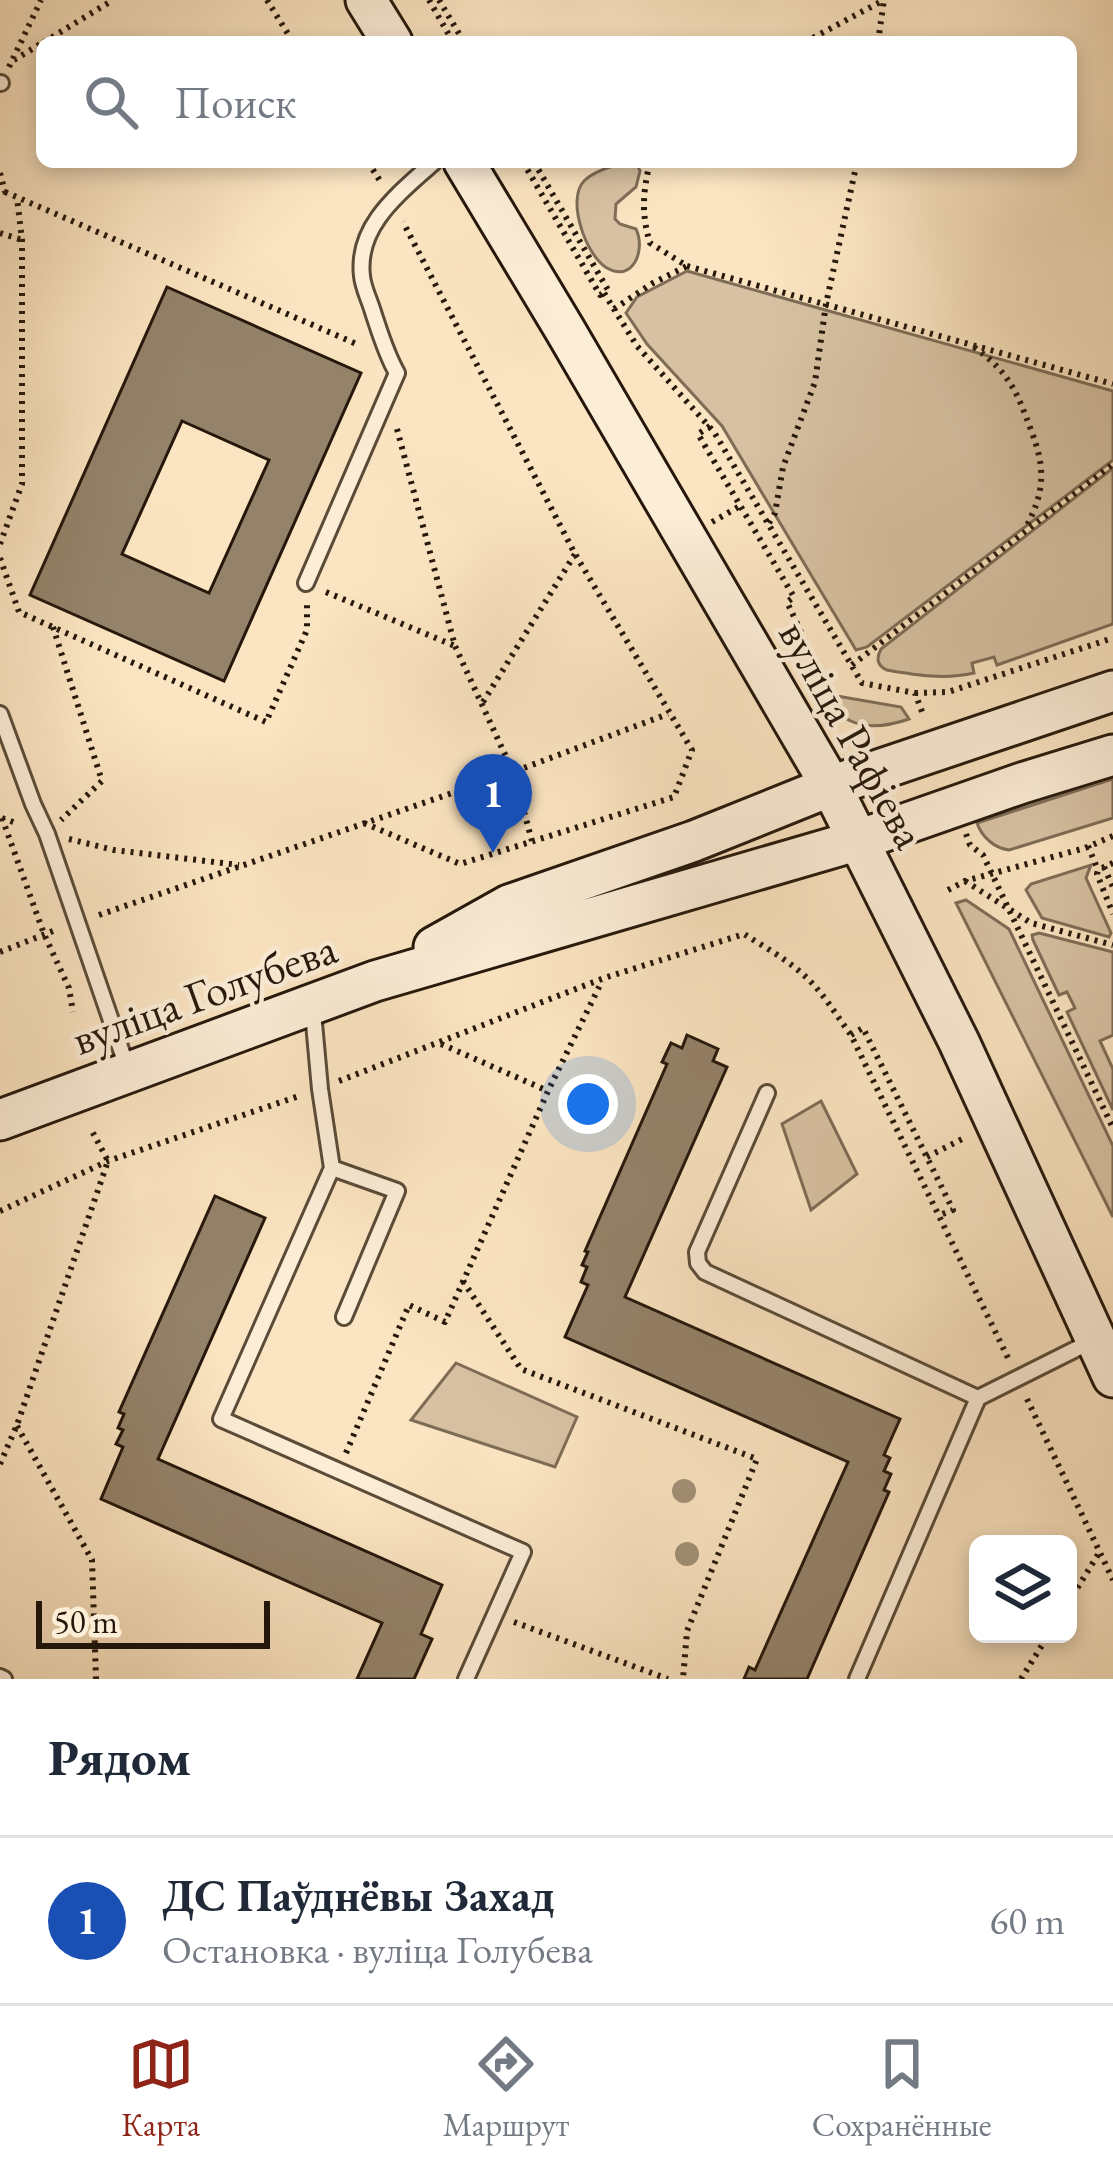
<!DOCTYPE html>
<html lang="ru">
<head>
<meta charset="utf-8">
<style>
	body { margin:0; font-family:"EB Garamond",serif; background:#f2f2f3; color:#1f2937 }
	.controls { position:absolute; right:36px; bottom:36px; display:grid; overflow:hidden; border-radius:18px; box-shadow:0 6px 18px #0003 }
	.controls button { width:108px; height:108px; display:grid; place-items:center; padding:0; border:0; border-bottom:3px solid #e0e1e3; background:#fff; color:#1f2937; font:60px sans-serif }
	.scale { position:absolute; left:36px; bottom:30px; width:234px; box-sizing:border-box; padding-left:12px; border:6px solid #25180b; border-top:0; font-size:33px; line-height:42px; white-space:nowrap; color:#25180b; -webkit-text-stroke:9px #fcedd7; paint-order:stroke }
	.you { position:absolute; left:588px; top:1104px; width:42px; height:42px; margin:-30px; border:9px solid #fff; border-radius:50%; background:#1a73e8; box-shadow:0 0 0 18px #1a73e833 }
	.badge { display:grid; place-items:center; width:78px; height:78px; border-radius:50%; background:#8f2418; color:#fff; font-size:39px; font-weight:700 }
	.pin { position:absolute; translate:-50% -99px; filter:drop-shadow(0 3px 6px #0008) }
	.pin::after { content:''; position:absolute; top:63px; width:42px; height:36px; background:inherit; clip-path:polygon(0 0,100% 0,50% 100%) }
	.list { margin:0; padding:0; list-style:none }
	h2 { display:flex; justify-content:space-between; align-items:center; height:156px; margin:0; padding:0 48px; font-size:51px }
	h2 small { font-size:39px; font-weight:400; color:#747a83 }
	.list li { display:grid; grid-template-columns:78px 1fr auto; gap:36px; align-items:center; box-sizing:border-box; height:168px; padding:0 48px; border-top:3px solid #e0e1e3 }
	.list b { display:block; font-size:45px; white-space:nowrap }
	.list p { margin:0; font-size:39px; white-space:nowrap; color:#747a83 }
	.list em { font-size:39px; font-style:normal; color:#747a83 }
	.icon { flex:none; width:66px; height:66px; fill:none; stroke:currentColor; stroke-width:2; stroke-linecap:round; stroke-linejoin:round }
	.map { position:relative; flex:none; width:1113px; height:1679px; overflow:hidden }
	.search { position:absolute; background:#fff; box-shadow:0 6px 18px #0003; left:36px; right:36px; top:36px; height:132px; display:flex; align-items:center; gap:30px; box-sizing:border-box; padding:0 42px; border-radius:18px; color:#747a83; font-size:45px }
	.sheet { height:324px; background:#fff }
	nav { display:flex; justify-content:space-around; align-items:center; box-sizing:border-box; height:168px; border-top:3px solid #e0e1e3; background:#fff; font-size:33px; color:#747a83 }
	nav a { display:grid; justify-items:center; gap:6px }
	nav .on { color:#8f2418 }
	.map>svg:first-child { display:block }
	.green { fill:#d7c1a2; stroke:#7e6c56; stroke-width:3 }
	.building { fill:#94826a; stroke:#25180b; stroke-width:3; fill-rule:evenodd }
	.lines { fill:none; stroke-linecap:round; stroke-linejoin:round }
	.lane-casing { stroke:#5a4b38; stroke-width:20 }
	.secondary-casing { stroke:#25180b; stroke-width:45 }
	.path { stroke:#25180b; stroke-width:6; stroke-dasharray:3 6; stroke-linecap:butt }
	.lane { stroke:#fcedd7; stroke-width:14 }
	.secondary { stroke:#fcedd7; stroke-width:39 }
	.tree { fill:#a29076 }
	.labels { text-anchor:middle; stroke-width:9; stroke-linejoin:round; paint-order:stroke }
	.street-label { font-size:45px; fill:#25180b; stroke:#fcedd7 }
</style>
</head>
<body>
<div class="map">
<svg width="1113" height="1679" viewBox="0 0 1113 1679">
	<rect width="100%" height="100%" fill="#fbe4c1"/>
	<filter id="stains"><feTurbulence type="fractalNoise" baseFrequency=".00167" numOctaves="4"/><feColorMatrix values="0 0 0 0 .2 0 0 0 0 .09 0 0 0 0 .02 0 0 0 .5 -.17"/></filter>
	<radialGradient id="worn" r=".72"><stop offset=".6" stop-color="#630" stop-opacity="0"/><stop offset="1" stop-color="#630" stop-opacity=".3"/></radialGradient>
	<path class="green" d="M628,162H636L640,171L636,187L616,204L615,219L620,224L636,229C646,250 633,283 607,268C586,256 566,200 584,181C594,171 615,165 628,162Z
		M687,271L1113,391V460L867,647L856,650L722,426L647,344L626,313L637,297Z
		M1113,468V624L997,665L994,657L972,663L974,673C944,680 916,675 887,670C877,666 876,658 881,649Z
		M837,696L901,707L909,719C877,730 847,730 827,700Z
		M1113,779V818L1009,850C994,848 982,837 977,823Z
		M1091,865L1086,878L1111,933L1109,937L1042,918L1026,890L1031,884Z
		M966,900L1009,929L1113,1146V1217L956,903Z
		M1039,933L1113,952V1035L1100,1041L1113,1069V1110L1067,1012L1075,1008L1067,992L1059,995L1033,940L1032,935Z
		M821,1101L857,1174L811,1210L782,1124Z
		M456,1363L577,1417L555,1467L411,1420Z"/>
	<path class="building" d="M167,287L361,373L224,681L30,595ZM182,421L269,460L209,593L122,554Z
		M687,1035L718,1049L713,1061L727,1067L625,1297L900,1419L884,1455L890,1458L884,1471L891,1474L884,1490L889,1492L807,1679H744L749,1667L755,1670L848,1462L565,1337L588,1285L581,1282L587,1267L582,1265L588,1252L585,1251L667,1064L662,1062L671,1043L682,1048Z
		M215,1196L265,1218L158,1459L442,1585L421,1634L432,1639L414,1679H357L382,1623L101,1499L123,1447L116,1444L123,1430L118,1428L124,1414L119,1412Z"/>
	<g class="lines">
		<g class="lane-casing">
			<path id="lane" d="M0,83H1
				M306,583L397,373C386,354 380,333 373,312C370,301 363,288 362,276C356,225 400,193 434,162
				M0,714L33,804L47,834L128,1070
				M313,1012L320,1089L332,1168L221,1419L523,1552L466,1679
				M767,1093L697,1252L698,1263L705,1272L978,1398L857,1679
				M332,1168L397,1191L344,1317
				M978,1398L1092,1341
				M0,1677L4,1679"/>
		</g>
		<g class="secondary-casing">
			<path id="secondary" d="M366,0L392,42
				M464,162L565,330L831,786L959,1042L1113,1377
				M434,947L509,905L694,841L831,786L1113,691
				M0,1120L375,981L859,840L1022,783L1113,755"/>
		</g>
		<path class="path" d="M267,0L293,42
			M429,0L453,42
			M439,0L464,42
			M44,42L113,0
			M805,42L884,0
			M878,42L884,0
			M14,60L42,43
			M9,67L41,0
			M368,162L382,184
			M523,162L600,295L604,293
			M534,162L608,290L604,293L637,346L714,432L862,683L915,693L924,717
			M0,173L5,192L0,190
			M5,192L359,345
			M0,233L22,240
			M687,266L1113,384
			M614,309L653,283L687,266L650,243C641,213 643,192 650,162
			M974,347C1009,372 1017,392 1031,430C1046,469 1045,492 1025,529
			M710,426L698,434L794,597L787,602L815,662L813,676L819,688
			M397,429L455,646L513,772L532,841
			M712,522L740,506
			M769,523L775,513L783,467L815,382L826,304L857,162
			M0,544L22,484V240L17,198
			M0,558L19,612L266,722L307,630V605
			M326,592L455,646
			M53,627L102,781L61,820
			M852,665L1113,464
			M915,693L948,692L1113,638
			M483,702L575,554
			M2,818L16,823
			M2,818L44,934L69,988L73,1012
			M364,823L460,864L674,797L692,750L575,554L403,222
			M966,834L970,845L983,855L1113,1128
			M69,839L114,850L239,865
			M1088,846L1098,870
			M1113,863L1098,870L1097,874L1113,914
			M1104,867L1113,887
			M965,881L1031,923L1113,945
			M948,890L965,881L1085,848L1113,836
			M99,915L513,772L668,714
			M0,952L58,929
			M851,1035L863,1028L953,1210L940,1215
			M441,1044L548,1091
			M339,1081L604,978L744,934C766,948 790,961 809,980C825,996 837,1016 851,1035L1009,1360
			M927,1157L966,1137
			M0,1211L108,1161L299,1096
			M463,1281L521,1369L757,1459L687,1631L683,1679
			M1027,1399L1113,1580
			M17,1426L92,1560L96,1679
			M346,1453L409,1305L445,1322L548,1091L602,981
			M0,1464L17,1425L108,1161L92,1131
			M1068,1603L1099,1553
			M514,1622L668,1679
			M1021,1679L1049,1634"/>
		<use href="#lane" class="lane"/>
		<use href="#secondary" class="secondary"/>
	</g>
	<g class="tree">
		<circle cx="684" cy="1491" r="12"/>
		<circle cx="687" cy="1554" r="12"/>
	</g>
	<g class="labels">
		<g class="street-label">
			<text transform="translate(853 734) rotate(61)" y="16">вуліца Рафіева</text>
			<text transform="translate(204 993) rotate(-20)" y="16">вуліца Голубева</text>
		</g>
	</g>
	<rect width="100%" height="100%" filter="url(#stains)"/>
	<rect width="100%" height="100%" fill="url(#worn)"/>
</svg>
<div class="controls">
<button><svg class="icon" aria-label="layers" viewBox="0 0 24 24"><path d="M12 4l9 5-9 5-9-5zM3 14l9 5 9-5"/></svg></button>
</div>
<div class="scale">50 m</div>
<div class="you"></div>
<div class="pin badge" style="left:493px;top:853px;background:#1a4fb4">1</div>
<div class="search"><svg class="icon" aria-label="search" viewBox="0 0 24 24"><circle cx="10" cy="10" r="6"/><path d="M15 15l6 6"/></svg>Поиск</div>
</div>
<section class="sheet">
<h2>Рядом<small></small></h2>
<ul class="list">
<li><span class="badge" style="background:#1a4fb4">1</span><div><b>ДС Паўднёвы Захад</b><p>Остановка · вуліца Голубева</p></div><em>60 m</em></li>
</ul>
</section>
<nav>
<a class="on"><svg class="icon" aria-label="map" viewBox="0 0 24 24"><path d="M3 6l6-2 6 2 6-2v14l-6 2-6-2-6 2zM9 4v14M15 6v14"/></svg>Карта</a>
<a><svg class="icon" aria-label="directions" viewBox="0 0 24 24"><path d="M12 3l9 9-9 9-9-9zM9 14v-3h6M13 9l2 2-2 2"/></svg>Маршрут</a>
<a><svg class="icon" aria-label="saved" viewBox="0 0 24 24"><path d="M7 4h10v16l-5-4-5 4z"/></svg>Сохранённые</a>
</nav>
</body>
</html>
